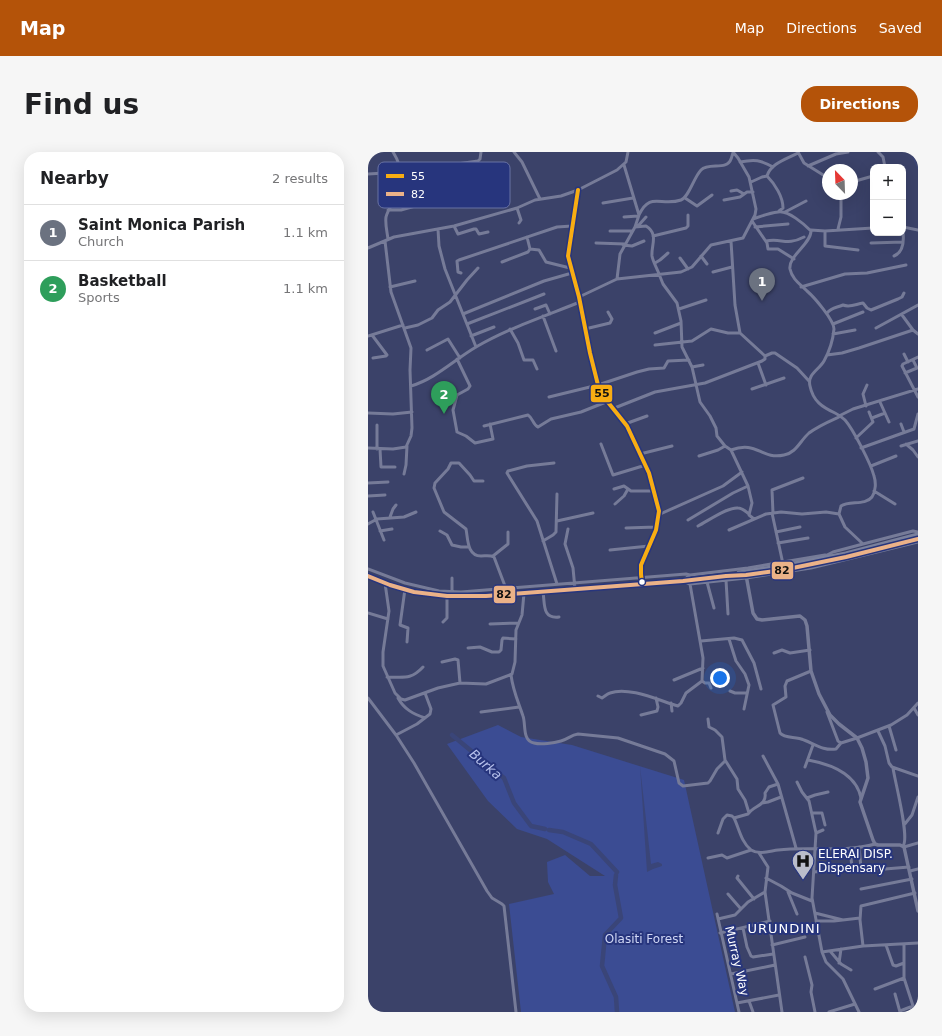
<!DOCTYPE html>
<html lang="en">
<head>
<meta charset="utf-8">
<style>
	body { margin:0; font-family:"DejaVu Sans",sans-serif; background:#f6f6f6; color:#202124 }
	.controls { position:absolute; right:12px; top:12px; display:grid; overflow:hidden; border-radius:8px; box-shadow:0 4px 16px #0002 }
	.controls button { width:36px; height:36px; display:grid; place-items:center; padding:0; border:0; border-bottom:1px solid #e0e0e0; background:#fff; color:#202124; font:20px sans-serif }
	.compass { position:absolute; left:454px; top:12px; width:36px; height:36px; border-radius:50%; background:#fff; box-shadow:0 4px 16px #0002; rotate:337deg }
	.you { position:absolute; left:352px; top:526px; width:14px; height:14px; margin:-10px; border:3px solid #fff; border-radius:50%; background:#1a73e8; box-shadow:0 0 0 6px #1a73e833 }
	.badge { display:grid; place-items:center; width:26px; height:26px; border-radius:50%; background:#b45309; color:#fff; font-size:13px; font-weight:700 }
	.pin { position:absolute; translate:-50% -33px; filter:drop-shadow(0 1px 2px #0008) }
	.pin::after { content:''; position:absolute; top:21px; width:14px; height:12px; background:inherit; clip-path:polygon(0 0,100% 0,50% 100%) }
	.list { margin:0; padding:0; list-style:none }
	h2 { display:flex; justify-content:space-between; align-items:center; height:52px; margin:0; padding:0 16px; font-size:17px }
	h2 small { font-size:13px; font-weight:400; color:#757577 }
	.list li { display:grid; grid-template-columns:26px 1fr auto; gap:12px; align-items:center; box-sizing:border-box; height:56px; padding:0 16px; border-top:1px solid #e0e0e0 }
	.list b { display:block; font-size:15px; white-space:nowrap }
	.list p { margin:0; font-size:13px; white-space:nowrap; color:#757577 }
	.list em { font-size:13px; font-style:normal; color:#757577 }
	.map { position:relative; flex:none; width:550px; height:860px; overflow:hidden; border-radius:16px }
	header { display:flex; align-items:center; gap:24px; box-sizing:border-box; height:56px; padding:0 20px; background:#b45309; color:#fff }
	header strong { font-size:19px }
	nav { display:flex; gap:22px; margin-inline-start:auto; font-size:14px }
	.intro { display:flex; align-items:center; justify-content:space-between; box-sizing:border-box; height:96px; padding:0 24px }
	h1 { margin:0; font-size:28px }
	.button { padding:10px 18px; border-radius:16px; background:#b45309; color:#fff; font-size:14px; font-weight:700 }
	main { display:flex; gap:24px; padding:0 24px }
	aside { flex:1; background:#fff; border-radius:16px; box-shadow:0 4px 16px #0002 }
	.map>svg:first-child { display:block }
	.green { fill:#3b4c93 }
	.water { fill:#3a4578 }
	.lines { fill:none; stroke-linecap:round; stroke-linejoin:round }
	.stream { stroke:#3a4578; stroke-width:1 }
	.river { stroke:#3a4578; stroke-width:4.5 }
	.minor { stroke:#767b98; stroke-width:3 }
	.tertiary { stroke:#767b98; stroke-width:3.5 }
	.trunk { stroke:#7a809c; stroke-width:5 }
	.bus-1-casing { stroke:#27357d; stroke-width:7 }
	.bus-2-casing { stroke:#27357d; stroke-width:7 }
	.bus-1 { stroke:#f8ad13; stroke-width:4 }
	.bus-2 { stroke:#ebb288; stroke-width:4 }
	.bus-dot { fill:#fff; stroke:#27357d; stroke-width:1.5 }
	.labels { text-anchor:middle; stroke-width:4; stroke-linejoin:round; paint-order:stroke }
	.poi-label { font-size:12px; fill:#fff; stroke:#27357d; text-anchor:start }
	.park-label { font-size:12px; fill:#cfd6f4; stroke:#27357d }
	.street-label { font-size:12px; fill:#fff; stroke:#27357d }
	.water-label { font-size:13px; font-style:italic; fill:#b8c2ec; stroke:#27357d }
	.neighbourhood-label { font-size:13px; letter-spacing:1px; fill:#fff; stroke:#27357d }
	.key { fill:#27357d; stroke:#6872a4; stroke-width:1 }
	.key-label { font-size:11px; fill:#fff }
	.line-badge { stroke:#27357d; stroke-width:1.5 }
	.pale-badge-label { font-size:11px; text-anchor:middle; font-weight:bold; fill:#111 }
</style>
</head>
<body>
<header>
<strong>Map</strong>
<nav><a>Map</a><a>Directions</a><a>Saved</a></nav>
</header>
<div class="intro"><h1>Find us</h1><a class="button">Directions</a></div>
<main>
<aside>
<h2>Nearby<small>2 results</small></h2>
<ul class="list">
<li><span class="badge" style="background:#6b7280">1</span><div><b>Saint Monica Parish</b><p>Church</p></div><em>1.1 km</em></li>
<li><span class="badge" style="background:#2e9e5b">2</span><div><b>Basketball</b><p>Sports</p></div><em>1.1 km</em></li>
</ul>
</aside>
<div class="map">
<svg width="550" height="860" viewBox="0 0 550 860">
	<rect width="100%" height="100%" fill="#3b4269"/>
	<path class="green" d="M130,573L153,585L204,593L316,628L367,860H153L141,752L186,742L180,730L179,710L197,703L222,724H237L179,687L149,677L120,649L79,592Z"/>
	<path class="water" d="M272,614L283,712L290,710L294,712V714L285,717L279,720Z"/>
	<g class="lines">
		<path class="stream" d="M543,0L550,17"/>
		<path class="river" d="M84,583L136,626L146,651L163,674L177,677
			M181,678L195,680L223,692L249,720
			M248,723L247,733L253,766L237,783L234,814L248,845L249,860"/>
		<path class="minor" d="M146,0L154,10L172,47
			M430,0L436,11L460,26
			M510,0L515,5L517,15
			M0,1L3,0
			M372,10C387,7 392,8 405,15
			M440,14L468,2L480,0
			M0,22L33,20L110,9L112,7L113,0
			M399,24C403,11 419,7 430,1
			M383,30L394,25L399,24C407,32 415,45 415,56L411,59
			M484,30L505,24
			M210,38L200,104L211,145L222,201L230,233L235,244L259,274L281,321L291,359L288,378L273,413V422L274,431
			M363,39L369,38L376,42
			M29,45L77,33
			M317,46L329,54L344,43
			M356,48L372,45L379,40H385
			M235,51L265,46
			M149,56L153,68L151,71
			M20,58H33L86,43
			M417,60L438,49
			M271,63C282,39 293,55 313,48C321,45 326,25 333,18C341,10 359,19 363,7C364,5 364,3 365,1
			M256,65L270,64
			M385,67C393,64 402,61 410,60C420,58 436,72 443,79C443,92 420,104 422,117C424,127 432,132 439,139C446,145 466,168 466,177C465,188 461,200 456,209C451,218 439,222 442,234C445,249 454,255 467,261C471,263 474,265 477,268C485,277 503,312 506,324C508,330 508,339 504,345C497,354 481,348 473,354L471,362L477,375L495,392L545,379L550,380
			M384,69L399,91L400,97H410L426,107
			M86,74L90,82L106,77H108L111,82L120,80
			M270,74L278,65
			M267,75L278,74C291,82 283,93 284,104C285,110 289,116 291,122
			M387,75L420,72
			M535,75L550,78
			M70,77L71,94L77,117L108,195
			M470,77L473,65V42
			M443,78L457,79L505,76
			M242,79H264
			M457,79V94L490,98
			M518,81H535
			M285,84L318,76L320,74V63
			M20,87C19,79 17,72 18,65C20,57 25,52 28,45C35,30 34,14 25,0
			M398,89C414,86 419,94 436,85
			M228,91L257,92
			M503,91L535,90
			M255,93L264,94L276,89
			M0,96L26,85L86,74L149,56L167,48L193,44L210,38L249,18L258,10L260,0
			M162,97L171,98L178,110L202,116
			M333,104L339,112
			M526,104C536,100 536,89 535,80
			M312,106L320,117
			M134,110L160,100L162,97L159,85
			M287,111L292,108L300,101
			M345,120L364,115
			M93,121L90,120L89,109L91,108L189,75L204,74
			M291,122L295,132L309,151L313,169L314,195L324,215L332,250L342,264L348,276L349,284L357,294L363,298L380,334L384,351L381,363L386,367
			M249,127L252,102L267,75L271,63L256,13
			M22,135L47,129
			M433,135L477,122L499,121L538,113
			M211,145L249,127L313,120L324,115L343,93L375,86L387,63L388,57L381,25L370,6L365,0
			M167,157L178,153L182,162
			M311,157L338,148
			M459,161C464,155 468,156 475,153C482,156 488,152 495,151L499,156L503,158L530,147L534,145L536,141
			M95,162L176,129L204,121
			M534,163L545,178L550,182
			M175,164L188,199
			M99,172L176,142
			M465,172L495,160
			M37,176L50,173L64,166L70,158L82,150L99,128L110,116
			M508,176L550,153
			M142,177L150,191L156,208H165L169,217
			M217,177L242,171L244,167L240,160
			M287,181L313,171
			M465,182L487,178
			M4,183L19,203L18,204L5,206
			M0,184L35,173
			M103,184L126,175
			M287,193L324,189L343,177L360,181H372
			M59,198L80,187L92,206
			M536,202L540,210
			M459,203L474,201L491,196L545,178
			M397,204L404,201H407L429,216L441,229
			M550,205L535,212L534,214L550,245
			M89,207L102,234L100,237L89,243L85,258L89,280L98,284L107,291L125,287L122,272
			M390,211L398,233
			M324,215L335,213
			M537,221L549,216L545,208
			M43,234C67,227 86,208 108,195C141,176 177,164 212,150
			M384,237L416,226
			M181,245L230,233L269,220L281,217L296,216L300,209L321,208
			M512,250L521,270
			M498,254L495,242L499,233
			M244,257L287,240L337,231L394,209L397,207V204L372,181L367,153L363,89
			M0,261L25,262L44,260
			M471,264L485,257L550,237
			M504,266L517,261
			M257,272L279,264
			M533,272L536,280
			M116,274L160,263C165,266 165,273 170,275L183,267L213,260L238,250
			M488,286L505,270L501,260
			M233,292L245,323L278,313
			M538,292L545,298L550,305
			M533,294L550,289
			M0,296L25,297L38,295L43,284L44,276L42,218L43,196L23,140L17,89
			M493,296L546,277L550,262
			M9,297V273
			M12,297L13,315H27
			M363,298C389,288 393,308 416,303C428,301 432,289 441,281C450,274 462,269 473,264
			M272,302L304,294
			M331,304L350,298L357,294
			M186,311L159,314L140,319L139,321L169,369L189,432
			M503,314L528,304
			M36,322L38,313L39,294
			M115,329H106L102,323L91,311H83L80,317L67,331L66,336L76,360L98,377C100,387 99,404 113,404C118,404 122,403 126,405L140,442
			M0,331L20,330
			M246,337L256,334L263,339H286
			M506,339L527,352
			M0,344L17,343
			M247,352L256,344L260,337
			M5,360L16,388
			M404,361L415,412
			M405,361L404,338L435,326
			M290,363L355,334L374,320
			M22,365L25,357L28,353
			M320,368L365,341L380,334
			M189,369L225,361
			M0,372L9,367L36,365L48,360
			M330,374C340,369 359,355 370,356C375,356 378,360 381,362
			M258,376L288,375
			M200,377L197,392L205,416L207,437
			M361,378L398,362L413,360L434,362L458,360L471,362
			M12,379L24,377
			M72,379L79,383L84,393L93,395H101
			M408,380L432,375
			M175,389L185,383L188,380L189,342
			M410,391L440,386
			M242,398L281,394
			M459,403L465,400L495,392
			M125,404L140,392V380
			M463,404L457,403L380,416L322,423L315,429L322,432L378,426L443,416L550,390
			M0,417L37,431L71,439L93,440L318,422L322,423
			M358,428L360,462
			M339,430L346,456
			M17,431L21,459L15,500V514L27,541L33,547L37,548L70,536L92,531L118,532L144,522L147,510L148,478L154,463L156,441
			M37,437L32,473L40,476L39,490
			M84,439V426
			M175,440C177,452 174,467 191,465
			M0,461L20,467
			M75,470L79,466V444
			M122,472L150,471
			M361,487L368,509L377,522L381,533L376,557
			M333,489L366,486L374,488L386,511L393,537
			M100,496L112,495L124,500H131L133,498L134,488L135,486L148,487
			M406,501L414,498L422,501L442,498
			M74,510L87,507L90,508L92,531
			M443,519L419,529L417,534L418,545L405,553L412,581C417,587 428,584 436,588C447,592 455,599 468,597L473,591
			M143,523C145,539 150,549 155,564C158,572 154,589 166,591C173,593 186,591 193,589C200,587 203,583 210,582L250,586L297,602L306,609L311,631L315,634L340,631L342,629L349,617L357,609
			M19,525C36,525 43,528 55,515
			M306,528L335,516
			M334,529L337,531H341L343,536
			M362,539L367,541H378
			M230,544L234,546C237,544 239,542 242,541C261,534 292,549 310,554L313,551L318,541L334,529L335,506L322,432
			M0,546L28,583L46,611L119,739L124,746L134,752L136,754L148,860
			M30,546C36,557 45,562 57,566
			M303,551L304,559
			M546,556L550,563
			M113,560L151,555
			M459,560L470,589L473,591L489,586
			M273,563L289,559L290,555L288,546
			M340,567L341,575L347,578L354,585L357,608L369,627L370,637L377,648L381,661
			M521,574L528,598
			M510,579L517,594L521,611L524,615L550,624
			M28,583L49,572L62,562L63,557L57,541
			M489,586L523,573L539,563L550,551
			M395,604L410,632L428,696
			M440,608C462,612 488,621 493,646
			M437,615L445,593
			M525,616C527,630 542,686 535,694
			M429,630L434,640L441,649L448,681L444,746L454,800L458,810L475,827L491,860
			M439,646L447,643L460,640
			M394,651L400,650L413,645
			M444,661H454L457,673
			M366,666L380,662C386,653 399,654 397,641L401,635L410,632
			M536,673L544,663L550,645
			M350,681L355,667L359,663L364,664L366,666C371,676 373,690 383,698C391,703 402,699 410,698C442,694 476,701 507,692
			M448,681L455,678
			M491,695L493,716
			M536,695L550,691
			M482,696L484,716
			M391,701L400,715L397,740L414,860
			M340,706L354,703L359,706L383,698
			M542,719L550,717
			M446,720L502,715L517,717L541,715
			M370,724L369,726L386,747
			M398,726L413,734L424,741L444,749
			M493,737L544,727
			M420,740L429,762
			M360,742L373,757
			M447,761L475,768
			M349,762L371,860
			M350,767L367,763L380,750L397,740
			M448,769H466L492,766
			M375,776L379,795L383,804L385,805L405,802
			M352,781L402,769
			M536,792V826L547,860
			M404,793L437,785
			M518,793L525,813L528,814L536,811
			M495,794L492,768L493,754L547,741
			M462,799L473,812L483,818
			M454,800L495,794L550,791
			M437,805L444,833L443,840L447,860
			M471,811L473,797
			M363,822L407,813
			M507,837L536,826
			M527,842L532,860
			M381,849L385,860
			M369,851L411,843
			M532,859L545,854
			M461,860L487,852"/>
		<path class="tertiary" d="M378,423L385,461L389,467L394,468L432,464L437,468L439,474L443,519L451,542L462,563L471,572L489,586L494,596L498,610L500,626L492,650L505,688L507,692L510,693H532L536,695L550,759"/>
		<path class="trunk" d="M371,421L416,414L478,402L550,383
			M0,424L22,433L46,440L79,444H118L315,429L358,424L378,423L415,418L478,405L550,387"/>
		<g class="bus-1-casing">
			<path id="bus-1" d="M210,38L200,104L211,145L222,201L230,233L235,244L259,274L281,321L291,359L288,378L273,413V422L274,431"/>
		</g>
		<g class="bus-2-casing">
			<path id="bus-2" d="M0,424L22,433L46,440L79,444H118L315,429L358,424L378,423L415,418L478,405L550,387"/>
		</g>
		<use href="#bus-1" class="bus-1"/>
		<use href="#bus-2" class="bus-2"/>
	</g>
	<defs>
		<g id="hospital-pin" transform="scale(1.15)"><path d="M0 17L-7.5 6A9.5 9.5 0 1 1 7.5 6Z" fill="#babdca" stroke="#27357d"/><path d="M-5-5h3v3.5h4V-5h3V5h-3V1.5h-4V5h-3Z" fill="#111"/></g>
	</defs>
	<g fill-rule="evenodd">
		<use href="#hospital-pin" x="435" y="709"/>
	</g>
	<circle class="bus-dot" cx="274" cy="430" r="3.5"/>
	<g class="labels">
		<g class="poi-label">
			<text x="450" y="706">ELERAI DISP.<tspan x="450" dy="14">Dispensary</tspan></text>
		</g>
		<g class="park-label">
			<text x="276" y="791">Olasiti Forest</text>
		</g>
		<g class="street-label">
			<text transform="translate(369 809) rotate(77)" y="4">Murray Way</text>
		</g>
		<g class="water-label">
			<text transform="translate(118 612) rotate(41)" y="5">Burka</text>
		</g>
		<g class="neighbourhood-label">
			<text x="416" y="781">URUNDINI</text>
		</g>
	</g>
	<rect x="10" y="10" width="132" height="46" rx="6" class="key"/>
	<rect x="18" y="22" width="18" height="4" fill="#f8ad13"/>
	<rect x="18" y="40" width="18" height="4" fill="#ebb288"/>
	<g class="key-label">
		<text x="43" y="28">55</text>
		<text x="43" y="46">82</text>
	</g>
	<g class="line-badge">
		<rect x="222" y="232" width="23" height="19" rx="4" fill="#f8ad13"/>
		<rect x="403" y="409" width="23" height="19" rx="4" fill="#ebb288"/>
		<rect x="125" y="433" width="23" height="19" rx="4" fill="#ebb288"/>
	</g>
	<g class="pale-badge-label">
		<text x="234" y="245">55</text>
		<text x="414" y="422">82</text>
		<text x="136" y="446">82</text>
	</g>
</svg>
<div class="controls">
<button>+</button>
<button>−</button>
</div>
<svg class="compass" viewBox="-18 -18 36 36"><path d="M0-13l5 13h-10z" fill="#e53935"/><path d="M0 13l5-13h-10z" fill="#757577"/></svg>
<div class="you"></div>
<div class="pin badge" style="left:394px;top:149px;background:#6b7280">1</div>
<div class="pin badge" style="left:76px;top:262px;background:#2e9e5b">2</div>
</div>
</main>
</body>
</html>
